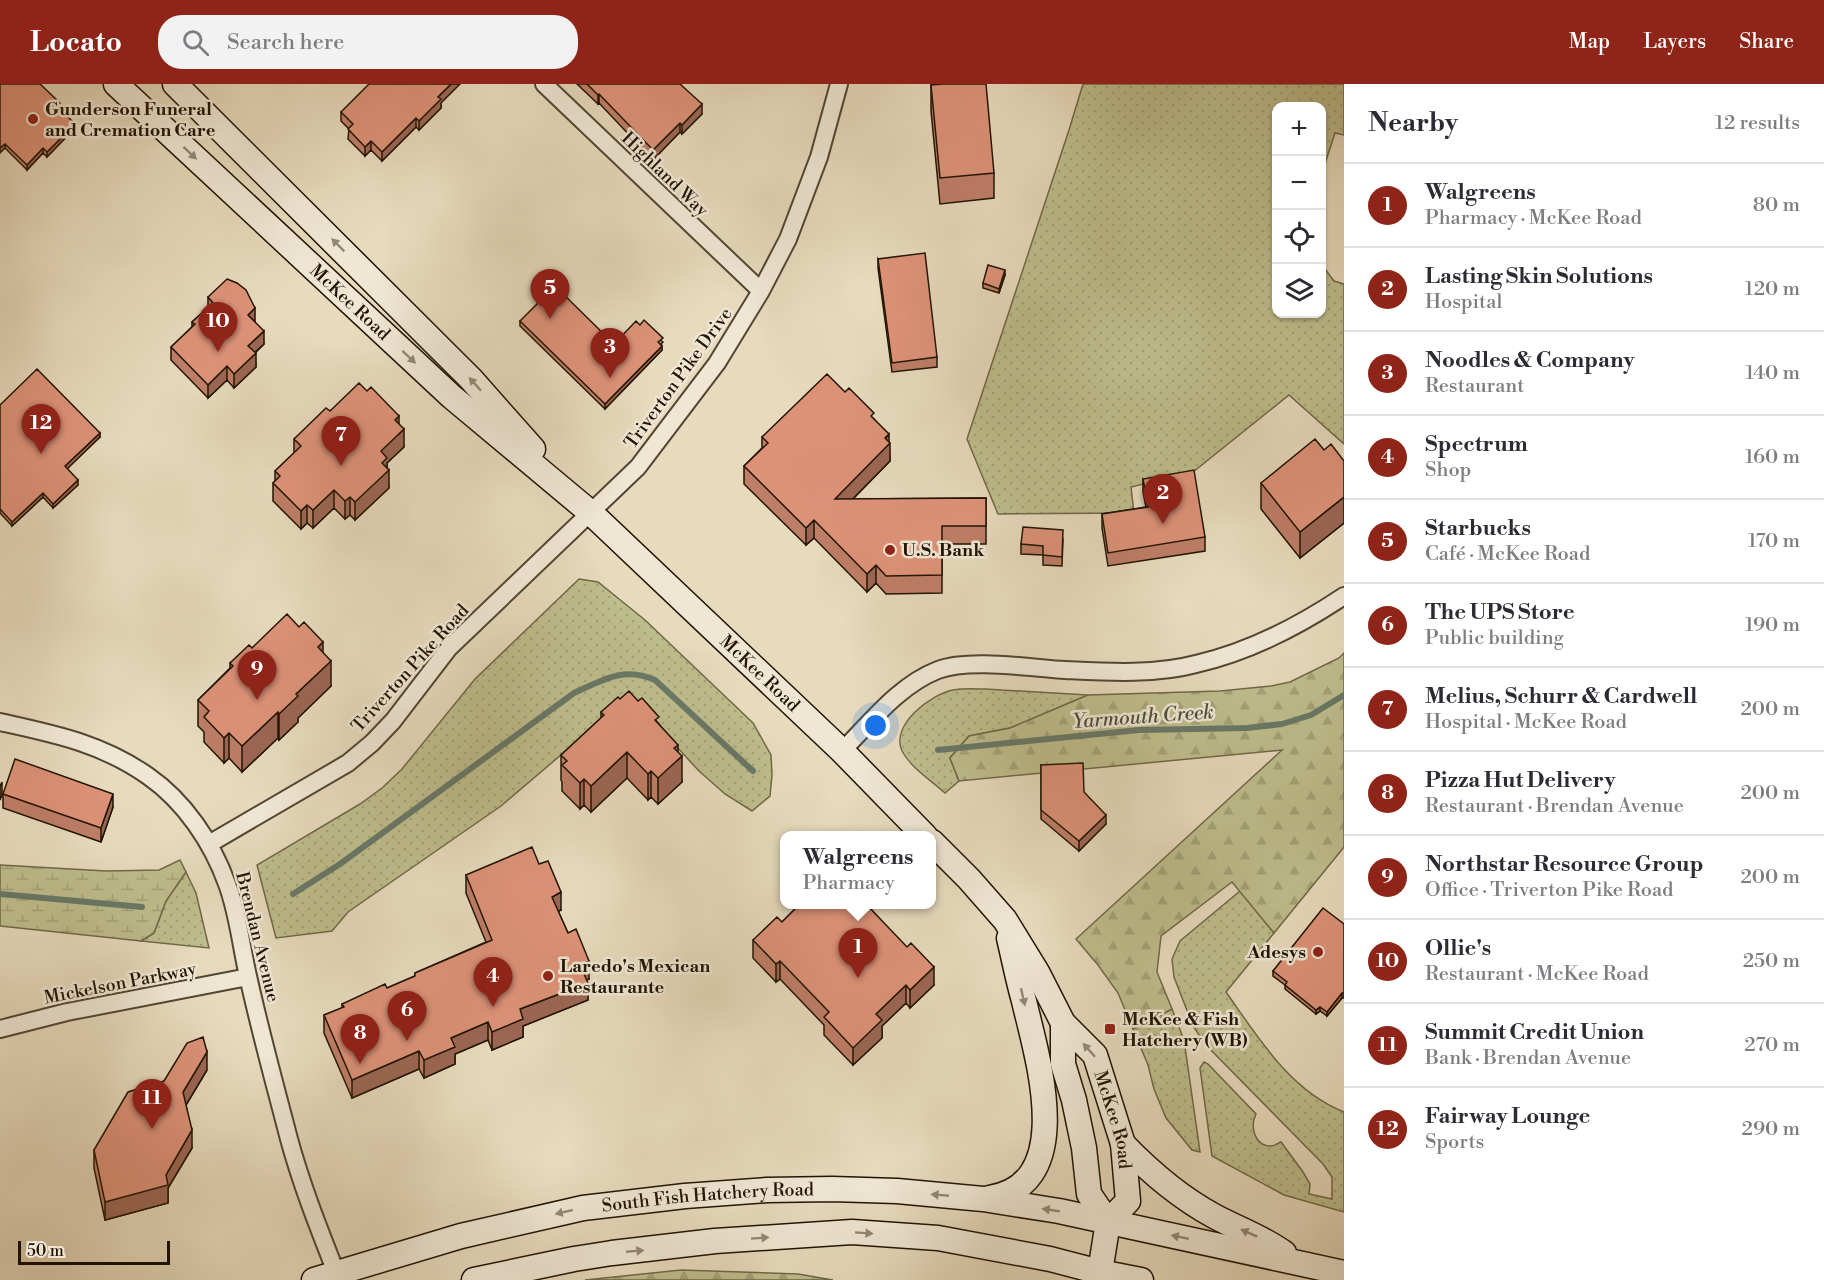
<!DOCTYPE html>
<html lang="en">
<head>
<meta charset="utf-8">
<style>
	body { margin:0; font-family:"Libre Bodoni",serif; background:#f2f2f3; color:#2b2b33 }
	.controls { position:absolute; right:18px; top:18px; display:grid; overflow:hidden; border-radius:12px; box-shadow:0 2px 4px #0004 }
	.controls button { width:54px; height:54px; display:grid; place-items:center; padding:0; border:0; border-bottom:2px solid #e1e1e2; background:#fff; color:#2b2b33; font:30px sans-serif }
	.scale { position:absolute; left:18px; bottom:15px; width:152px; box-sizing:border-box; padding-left:6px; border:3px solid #211403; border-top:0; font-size:16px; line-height:21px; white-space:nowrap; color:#211403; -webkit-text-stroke:4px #efe7d4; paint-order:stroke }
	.you { position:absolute; left:876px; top:642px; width:21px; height:21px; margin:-15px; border:4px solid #fff; border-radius:50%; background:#1a73e8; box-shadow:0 0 0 9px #1a73e833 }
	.badge { display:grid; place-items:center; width:39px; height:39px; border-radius:50%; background:#8f2418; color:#fff; font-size:20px; font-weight:700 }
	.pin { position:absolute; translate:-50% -50px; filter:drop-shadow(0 2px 3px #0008) }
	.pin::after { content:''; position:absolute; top:32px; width:21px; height:18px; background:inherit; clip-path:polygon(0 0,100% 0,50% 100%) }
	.popup { position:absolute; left:780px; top:747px; width:156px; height:78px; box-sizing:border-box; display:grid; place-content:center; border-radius:12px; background:#fff; filter:drop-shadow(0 2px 4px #0005); font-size:20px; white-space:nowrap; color:#7c7c81 }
	.popup b { font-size:22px; color:#2b2b33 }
	.popup::after { content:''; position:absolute; left:50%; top:100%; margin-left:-12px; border:12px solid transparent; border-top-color:#fff }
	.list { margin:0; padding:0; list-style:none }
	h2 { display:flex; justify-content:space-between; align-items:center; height:78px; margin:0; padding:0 24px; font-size:26px }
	h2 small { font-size:20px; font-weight:400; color:#7c7c81 }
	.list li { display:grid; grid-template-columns:39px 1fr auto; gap:18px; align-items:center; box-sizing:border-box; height:84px; padding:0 24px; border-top:2px solid #e1e1e2 }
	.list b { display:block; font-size:22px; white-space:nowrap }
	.list p { margin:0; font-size:20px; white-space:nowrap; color:#7c7c81 }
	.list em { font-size:20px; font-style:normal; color:#7c7c81 }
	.icon { flex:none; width:33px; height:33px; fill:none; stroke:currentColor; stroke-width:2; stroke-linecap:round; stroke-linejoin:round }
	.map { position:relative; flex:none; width:1344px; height:1196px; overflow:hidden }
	header { display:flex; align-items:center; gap:36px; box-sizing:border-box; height:84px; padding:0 30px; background:#8f2418; color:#fff }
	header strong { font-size:28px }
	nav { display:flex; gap:33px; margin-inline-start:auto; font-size:21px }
	.search { width:420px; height:54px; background:#f2f2f3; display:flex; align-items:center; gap:15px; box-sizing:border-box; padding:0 21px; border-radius:24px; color:#7c7c81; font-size:22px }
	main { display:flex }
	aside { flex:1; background:#fff }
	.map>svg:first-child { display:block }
	.grass { fill:url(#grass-dots); stroke:#706848; stroke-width:1.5 }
	.forest { fill:url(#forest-firs); stroke:#706848; stroke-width:1.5 }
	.wetland { fill:url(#wetland-marsh); stroke:#706848; stroke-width:1.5 }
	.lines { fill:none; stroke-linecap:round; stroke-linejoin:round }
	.stream { stroke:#687867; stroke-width:6 }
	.street-casing { stroke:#524632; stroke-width:20 }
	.secondary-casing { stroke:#211403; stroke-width:27 }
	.street { stroke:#efe7d4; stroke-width:16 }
	.secondary { stroke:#efe7d4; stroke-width:24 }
	.wall { fill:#be7e67; stroke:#211403; stroke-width:1.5 }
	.shaded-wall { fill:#9b6654; stroke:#211403; stroke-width:1.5 }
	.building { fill:#dd9278; stroke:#211403; stroke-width:1.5 }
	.oneway { fill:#928876 }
	.poi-dot { fill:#8f2418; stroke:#efe7d4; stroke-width:2 }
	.labels { text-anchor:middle; stroke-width:5; stroke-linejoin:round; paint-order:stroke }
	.poi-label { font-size:18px; font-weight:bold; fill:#211403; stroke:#efe7d4; text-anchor:start }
	.street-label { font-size:18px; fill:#211403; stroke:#efe7d4 }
	.water-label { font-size:20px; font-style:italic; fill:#4b4e3d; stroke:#efe7d4 }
</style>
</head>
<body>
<header>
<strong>Locato</strong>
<div class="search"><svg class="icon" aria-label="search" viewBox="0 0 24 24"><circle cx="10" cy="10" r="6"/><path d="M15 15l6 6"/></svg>Search here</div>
<nav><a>Map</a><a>Layers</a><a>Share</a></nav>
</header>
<main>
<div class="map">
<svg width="1344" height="1196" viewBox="0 0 1344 1196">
	<defs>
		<pattern id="grass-dots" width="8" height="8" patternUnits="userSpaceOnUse" patternTransform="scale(1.5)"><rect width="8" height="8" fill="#bebd8c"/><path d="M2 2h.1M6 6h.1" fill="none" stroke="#a3a277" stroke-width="1.8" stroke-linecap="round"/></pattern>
		<pattern id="forest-firs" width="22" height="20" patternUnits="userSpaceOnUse" patternTransform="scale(1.5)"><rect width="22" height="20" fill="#bebd8c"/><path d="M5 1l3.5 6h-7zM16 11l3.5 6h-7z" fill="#a3a277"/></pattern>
		<pattern id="wetland-marsh" width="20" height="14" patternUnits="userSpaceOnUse" patternTransform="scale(1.5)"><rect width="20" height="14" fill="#bebd8c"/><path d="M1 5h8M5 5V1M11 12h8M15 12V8" fill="none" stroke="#a3a277"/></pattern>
	</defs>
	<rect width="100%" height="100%" fill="#e7dabd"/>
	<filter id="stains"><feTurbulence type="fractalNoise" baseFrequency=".00333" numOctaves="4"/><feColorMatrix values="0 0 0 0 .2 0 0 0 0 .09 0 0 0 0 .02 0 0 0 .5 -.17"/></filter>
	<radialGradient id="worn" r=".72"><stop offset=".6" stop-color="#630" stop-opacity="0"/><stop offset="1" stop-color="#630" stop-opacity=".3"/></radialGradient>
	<path class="grass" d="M1083,0H1344V51L1335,49L1322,89V22H1276V230H1322V181L1334,197L1344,200V360L1289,311L1193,388L1131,403L1134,429L998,430L967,355L1069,46Z
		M579,495L598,498L645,536L753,639L771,671L772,691L770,712L752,727L725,710L699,687L630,612L501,722L348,828L332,847L276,854L257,781L360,720L382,704L402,685L475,595Z
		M985,605L1088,611L1010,644L969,652L950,674L959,697L945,709C932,697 910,683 902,667C890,641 931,610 953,606C963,604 975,605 985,605Z
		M186,788L196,809L209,864L141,857L154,849L166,817Z
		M1240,807L1274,849L1226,908C1258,953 1290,1007 1344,1028V1128L1284,1111L1212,1072L1200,984L1204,978L1208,980L1256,1030C1250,1042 1254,1062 1271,1062C1275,1062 1278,1059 1281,1058L1303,1088L1310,1100L1309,1110L1332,1115V1093L1323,1080L1205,960L1193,942L1174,893L1172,875L1180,857Z
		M1172,925L1184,956L1200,1068L1192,1066L1166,1034L1154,1005L1148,981L1133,945Z"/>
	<path class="forest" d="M1344,569V763L1274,849L1232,798L1161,852L1157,888L1172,925L1133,945L1118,909L1098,881L1076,855L1282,666L959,697L950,674L969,652L1010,644L1088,611L1220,607L1271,602L1290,598L1339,574Z
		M681,1186L798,1190L833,1196H585Z"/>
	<path class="wetland" d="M180,776L186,788L166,817L154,849L141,857L0,842V781L106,787L159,786Z"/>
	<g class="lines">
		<path class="stream" d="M938,666L1139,646L1247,644L1282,640L1311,631L1344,611
			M0,810L142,823
			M293,810L340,780L574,609C603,596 624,582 655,596L753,687"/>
		<g class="street-casing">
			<path id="street" d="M544,0L761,207
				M0,638C54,650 101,659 148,692C184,717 212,758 227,800C238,829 241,862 248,892C260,947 275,1001 289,1055C302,1103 321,1150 339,1196
				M842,667C870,639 899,601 938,586C969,574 1031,584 1065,586C1107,588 1155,591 1196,580C1249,568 1299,542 1344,512
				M209,760L348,679L372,659L393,637L449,564L638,383L717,279L761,207L788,155L819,73L839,0
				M0,945L67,928L248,893"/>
		</g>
		<g class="secondary-casing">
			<g id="secondary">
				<path id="s1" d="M116,0L452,313L591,429L842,667L925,752"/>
				<path d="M175,0L471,295L533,365"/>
				<path id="s2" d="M932,758L969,795L1005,836L1037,888L1063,939L1095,971L1123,1060L1128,1117L1108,1138L1100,1188"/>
				<path d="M1063,939V980L1074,1016L1084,1064L1089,1110L1108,1138"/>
				<path d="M1123,1060C1150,1088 1179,1113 1214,1132C1238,1145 1262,1153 1284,1169"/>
				<path d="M989,1114C1078,1101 1037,973 1024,917C1018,896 1014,875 1009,854"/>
				<path id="s3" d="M314,1196L461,1152L583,1124L685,1112L767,1106L832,1105L897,1107L983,1115L1059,1127L1344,1189"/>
				<path d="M474,1196L574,1175L612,1169L715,1157L852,1148L938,1154L1050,1175L1100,1188L1141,1196"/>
			</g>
		</g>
		<use href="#street" class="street"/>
		<use href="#secondary" class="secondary"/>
	</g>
	<path class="wall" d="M0,0L60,23L59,24L75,44L47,73L43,69L27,86L5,64Z
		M577,0H680L702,30L682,50L680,48L653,76L599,19L598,20Z
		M931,1L994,89V114L940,120L931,27Z
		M441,19V24L419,46L416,43L382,77L371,66L365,72L348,55L349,45L341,37V28Z
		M878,175L937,273V283L892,288L878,184Z
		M1005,191L999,209L983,204V199Z
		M208,213L255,238L264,260L255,269L256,283L234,304L227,296L208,314L171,276V263L192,243V238L208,224Z
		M520,237L614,260L640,241L663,258L661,260L662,266L605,325L520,242Z
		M367,307L399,340L404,363L387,379L389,404L355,436L350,431L345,435L334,424L313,444L307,439L301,445L273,417V399L275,397V387L294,369V355L330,327Z
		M845,308L874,335L889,358L890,377L853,415L986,414V460H942V509L886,510L876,499L867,508L814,454L806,461L744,400V382L762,364V353Z
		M0,321L100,353L67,384L78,401L53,424L43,413L12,442L0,429Z
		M1324,366L1344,377V439L1300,474L1261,425V399Z
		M1143,395L1205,453V467L1108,482L1102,444V430L1146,423L1143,408Z
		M1063,455L1062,482L1043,481V471L1021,470V460Z
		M252,564L323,569L331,602L298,634V638L279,656L278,654L242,688L229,674L224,679L204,658V648L198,642V616L230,584V579Z
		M620,615L638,617L659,640L678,668L682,698L658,720L651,713L648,716L627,694L591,728L584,721L580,725L562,707V698L561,696V671L601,634V628Z
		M1041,681L1084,708L1106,740L1079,767L1041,735Z
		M3,710L113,723L101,758L3,724Z
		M539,780L561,826L558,827L589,895L586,896L588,916L523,942V953L492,966L488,956L455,970V980L424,994L419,985L352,1014L324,949V931L342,924V920L387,904L415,892V889L486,858L466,809V791Z
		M800,820H874L870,824L934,901L910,924L906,919L882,942V954L853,981L824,951V941L780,895L776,898L753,874V856L782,838Z
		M1344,840V914H1342L1327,932L1320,927L1316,930L1285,905V901L1273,892V887Z
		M207,986L186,1021L192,1064L168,1104V1119L105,1136L94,1084V1066Z"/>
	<path class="shaded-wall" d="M451,0H460L441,19V24L419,46V37L438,13Z
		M599,10V19L598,20V11Z
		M702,20V30L682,50V41Z
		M416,34V43L382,77V68Z
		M680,39V48L653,76V66Z
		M75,40V44L47,73V68Z
		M371,57V66L365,72V63Z
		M5,60V64L0,69V64Z
		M43,64V69L27,86V81Z
		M1005,186V191L999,209V205Z
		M255,224V238L248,231Z
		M264,247V260L248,275V262Z
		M662,262V266L605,325V320Z
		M256,269V283L234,304V290Z
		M227,282V296L208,314V301Z
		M399,332V350L404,345V363L387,379V388L389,386V404L355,436V418L395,336Z
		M100,349V353L65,387V382Z
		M889,350V361L890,359V377L835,433V415Z
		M78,396V401L53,424V420Z
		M334,406V424L313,444V426Z
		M43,409V413L12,442V438Z
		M350,413V431L345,435V417Z
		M1344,413V439L1300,474V448Z
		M307,421V439L301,445V427Z
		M814,436V454L806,461V444Z
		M876,481V499L867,508V490Z
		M323,558V584L318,563Z
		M331,577V602L298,634V638L279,656V630L296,610Z
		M278,628V654L242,688V662Z
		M229,649V674L224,679V654Z
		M678,661V676L682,672V698L658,720V694L674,664Z
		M627,668V694L591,728V702Z
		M651,687V713L648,716V690Z
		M584,695V721L580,725V699Z
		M2,698V711L0,716V702Z
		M113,710V723L101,758V744Z
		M1106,731V740L1079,767V757Z
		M561,808V826L552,831V813Z
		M861,820H874L861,833Z
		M589,877V895L580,899V881Z
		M780,877V895L776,898V880Z
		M934,883V901L910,924V906Z
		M588,899V916L523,942V953L492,966V948L520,925Z
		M906,901V919L882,942V954L853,981V964L876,930Z
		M1342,909V914L1327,932V928Z
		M1320,923V927L1316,930V926Z
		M488,938V956L455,970V980L424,994V976L451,954Z
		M419,967V985L352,1014V996Z
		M207,968V986L183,1026V1008Z
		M192,1046V1064L168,1104V1119L105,1136V1118L166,1091Z"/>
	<path class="building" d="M0,0H40L60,19L57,22L75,40L47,68L43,64L27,81L5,60L0,64Z
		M369,0H451L438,13L441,15L419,37L416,34L382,68L371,57L365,63L348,45L353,40L341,28Z
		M587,0H680L702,20L682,41L680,39L653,66L599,10L598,11Z
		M943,0H986L994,89L940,94L931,1Z
		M925,169L937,273L892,279L878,175Z
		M988,181L1005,186L999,205L983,199Z
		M227,195L237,199L246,206L255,224L248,231L264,247L248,262L256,269L234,290L227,282L208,301L171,263L195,240L192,238L213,219L208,213Z
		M555,202L614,260L636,237L640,241L644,236L663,254L658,258L662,262L605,320L520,237Z
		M37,285L100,349L65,382L78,396L53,420L43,409L12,438L0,425V321Z
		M827,290L845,308L849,304L874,329L871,332L889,350L885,354L890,359L835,415L986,414V442H942V491L886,492L876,481L867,490L814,436L806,444L744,382L768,359L762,353Z
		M359,299L367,307L371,303L399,332L395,336L404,345L381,367L387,374L382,379L389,386L355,418L350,413L345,417L334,406L313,426L307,421L301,427L273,399L280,392L275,387L301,362L294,355L326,324L330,327Z
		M1315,355L1324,366L1331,360L1344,377V413L1300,448L1261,399Z
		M1194,386L1205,453L1108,469L1102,430L1148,423L1143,395Z
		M1023,443L1063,446L1062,473L1043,471V462L1021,460Z
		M287,530L299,543L304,538L323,558L318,563L331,577L296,610L298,612L279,630L278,628L242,662L229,649L224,654L204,633L209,627L198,616L233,582L230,579L249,561L252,564Z
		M629,607L638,617L642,614L659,633L655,636L678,661L674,664L682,672L658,694L651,687L648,690L627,668L591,702L584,695L580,699L562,681L567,677L561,671L604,631L601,628L618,613L620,615Z
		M15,675L113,710L101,744L3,710Z
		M1083,679L1084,708L1106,731L1079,757L1041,726V681Z
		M532,763L539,780L548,777L561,808L552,813L568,849L576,845L589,877L580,881L588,899L520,925L523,935L492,948L488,938L451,954L455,963L424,976L419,967L352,996L324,931L344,923L342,920L385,900L387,904L415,892V889L492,856L466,791Z
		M800,820H866L907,863L911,859L934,883L910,906L906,901L876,930L882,936L853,964L824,933L829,928L780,877L776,880L753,856L777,833L782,838Z
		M1323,824L1344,840V909H1342L1327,928L1320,923L1316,926L1285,901L1287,898L1273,887Z
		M203,953L207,968L183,1008L192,1046L166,1091L168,1101L105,1118L94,1066L128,1008L164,997L187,959Z"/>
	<defs><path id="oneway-solid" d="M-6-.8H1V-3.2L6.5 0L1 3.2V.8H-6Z" transform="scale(1.5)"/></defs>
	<g class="oneway">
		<use href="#oneway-solid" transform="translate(190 69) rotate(43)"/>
		<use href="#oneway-solid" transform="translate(338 161) rotate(-135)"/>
		<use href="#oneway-solid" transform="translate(409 273) rotate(43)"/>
		<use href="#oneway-solid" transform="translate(475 300) rotate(-132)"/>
		<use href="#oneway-solid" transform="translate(1023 913) rotate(77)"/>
		<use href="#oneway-solid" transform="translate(1089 966) rotate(-132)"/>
		<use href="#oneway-solid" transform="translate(940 1111) rotate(-175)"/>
		<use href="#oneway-solid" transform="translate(1051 1126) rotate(-171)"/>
		<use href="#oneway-solid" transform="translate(564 1128) rotate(167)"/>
		<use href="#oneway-solid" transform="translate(864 1149) rotate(4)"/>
		<use href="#oneway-solid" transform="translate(1249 1149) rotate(-156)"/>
		<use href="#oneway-solid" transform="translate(1180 1153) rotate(-168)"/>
		<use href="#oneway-solid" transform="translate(760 1154) rotate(-4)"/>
		<use href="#oneway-solid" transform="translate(635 1167) rotate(-5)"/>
	</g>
	<g class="poi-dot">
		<circle cx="33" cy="35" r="6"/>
		<circle cx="890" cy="466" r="6"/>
		<circle cx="1318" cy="868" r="6"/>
		<circle cx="548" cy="892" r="6"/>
		<rect x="1104" y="939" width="12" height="12" rx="3"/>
	</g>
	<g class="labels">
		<g class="poi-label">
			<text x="45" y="31">Gunderson Funeral<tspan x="45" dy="21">and Cremation Care</tspan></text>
			<text x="902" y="472">U.S. Bank</text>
			<text x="1306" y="874" text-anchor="end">Adesys</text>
			<text x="560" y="888">Laredo's Mexican<tspan x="560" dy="21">Restaurante</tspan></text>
			<text x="1122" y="941">McKee &amp; Fish<tspan x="1122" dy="21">Hatchery (WB)</tspan></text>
		</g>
		<g class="street-label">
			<text transform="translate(665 90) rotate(44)" y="6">Highland Way</text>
			<text dy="6" stroke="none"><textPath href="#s1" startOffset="320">McKee Road</textPath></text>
			<text transform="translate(678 294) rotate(-54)" y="6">Triverton Pike Drive</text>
			<text transform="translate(410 584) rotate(-48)" y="6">Triverton Pike Road</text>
			<text dy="6" stroke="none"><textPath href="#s1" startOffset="873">McKee Road</textPath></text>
			<text transform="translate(258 853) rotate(76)" y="6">Brendan Avenue</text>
			<text transform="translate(120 899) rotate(-11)" y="6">Mickelson Parkway</text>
			<text dy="6" stroke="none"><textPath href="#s2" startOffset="338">McKee Road</textPath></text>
			<text dy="6" stroke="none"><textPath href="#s3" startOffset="404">South Fish Hatchery Road</textPath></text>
		</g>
		<g class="water-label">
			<text transform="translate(1143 632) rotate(-4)" y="7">Yarmouth Creek</text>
		</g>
	</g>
	<rect width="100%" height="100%" filter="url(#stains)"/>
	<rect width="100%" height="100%" fill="url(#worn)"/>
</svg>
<div class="controls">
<button>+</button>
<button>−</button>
<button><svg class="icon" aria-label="locate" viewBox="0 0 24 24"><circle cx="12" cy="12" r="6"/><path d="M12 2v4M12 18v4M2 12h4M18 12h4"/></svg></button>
<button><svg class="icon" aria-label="layers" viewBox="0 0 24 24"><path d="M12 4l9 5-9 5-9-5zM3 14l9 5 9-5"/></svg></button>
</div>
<div class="scale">50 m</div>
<div class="you"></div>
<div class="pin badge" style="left:858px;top:894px">1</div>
<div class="popup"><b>Walgreens</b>Pharmacy</div>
<div class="pin badge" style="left:1163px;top:440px">2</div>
<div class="pin badge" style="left:610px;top:294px">3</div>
<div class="pin badge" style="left:493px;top:923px">4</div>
<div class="pin badge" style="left:550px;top:235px">5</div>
<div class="pin badge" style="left:407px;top:957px">6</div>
<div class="pin badge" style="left:341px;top:382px">7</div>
<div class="pin badge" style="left:360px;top:980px">8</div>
<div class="pin badge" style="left:257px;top:616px">9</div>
<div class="pin badge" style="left:218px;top:268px">10</div>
<div class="pin badge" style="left:152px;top:1045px">11</div>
<div class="pin badge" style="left:41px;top:370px">12</div>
</div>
<aside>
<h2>Nearby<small>12 results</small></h2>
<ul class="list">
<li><span class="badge">1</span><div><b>Walgreens</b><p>Pharmacy · McKee Road</p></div><em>80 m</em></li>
<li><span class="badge">2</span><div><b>Lasting Skin Solutions</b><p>Hospital</p></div><em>120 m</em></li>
<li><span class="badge">3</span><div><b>Noodles &amp; Company</b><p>Restaurant</p></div><em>140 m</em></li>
<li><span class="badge">4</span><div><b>Spectrum</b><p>Shop</p></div><em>160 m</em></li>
<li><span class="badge">5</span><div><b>Starbucks</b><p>Café · McKee Road</p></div><em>170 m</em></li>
<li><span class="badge">6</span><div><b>The UPS Store</b><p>Public building</p></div><em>190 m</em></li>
<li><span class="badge">7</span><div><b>Melius, Schurr &amp; Cardwell</b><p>Hospital · McKee Road</p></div><em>200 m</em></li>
<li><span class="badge">8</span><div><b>Pizza Hut Delivery</b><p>Restaurant · Brendan Avenue</p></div><em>200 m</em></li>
<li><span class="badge">9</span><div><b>Northstar Resource Group</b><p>Office · Triverton Pike Road</p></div><em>200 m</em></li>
<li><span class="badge">10</span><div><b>Ollie's</b><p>Restaurant · McKee Road</p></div><em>250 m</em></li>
<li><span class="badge">11</span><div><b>Summit Credit Union</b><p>Bank · Brendan Avenue</p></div><em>270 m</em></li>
<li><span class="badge">12</span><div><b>Fairway Lounge</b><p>Sports</p></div><em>290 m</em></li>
</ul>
</aside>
</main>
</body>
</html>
